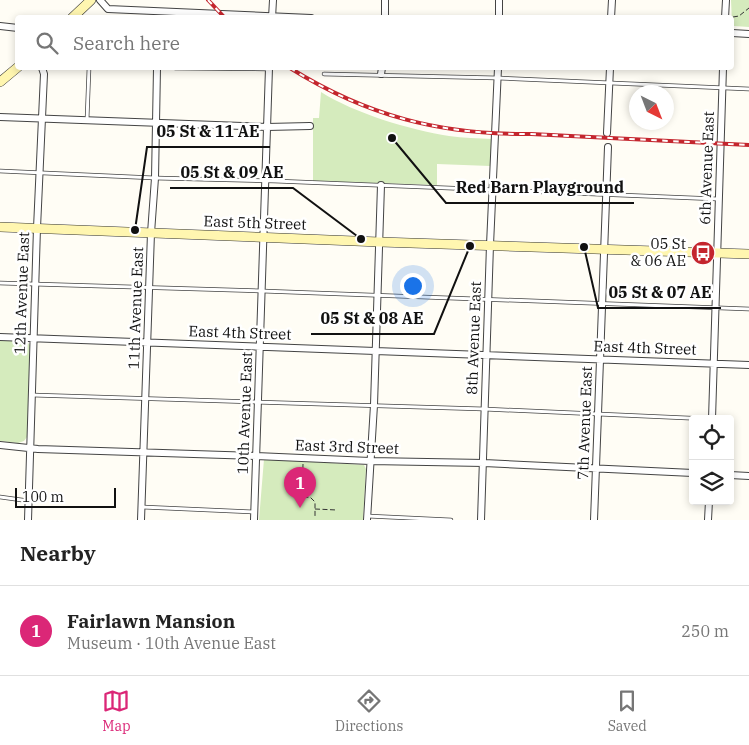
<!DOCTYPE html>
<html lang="en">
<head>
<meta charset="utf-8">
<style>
	body { margin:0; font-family:"IBM Plex Serif",serif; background:#f6f6f6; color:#222 }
	.controls { position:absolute; right:15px; bottom:15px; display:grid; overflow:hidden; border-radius:5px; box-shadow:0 2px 8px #0003 }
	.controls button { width:45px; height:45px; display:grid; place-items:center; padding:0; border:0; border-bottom:1px solid #e0e0e0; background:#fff; color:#222; font:25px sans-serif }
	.compass { position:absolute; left:629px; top:85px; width:45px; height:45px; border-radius:50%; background:#fff; box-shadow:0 2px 8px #0003; rotate:138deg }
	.scale { position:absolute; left:15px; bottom:12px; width:101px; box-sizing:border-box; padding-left:5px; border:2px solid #111; border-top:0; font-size:14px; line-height:18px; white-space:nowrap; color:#111; -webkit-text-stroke:4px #fff; paint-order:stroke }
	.you { position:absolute; left:412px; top:285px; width:18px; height:18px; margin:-12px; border:4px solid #fff; border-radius:50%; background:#1a73e8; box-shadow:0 0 0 8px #1a73e833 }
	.badge { display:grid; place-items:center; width:32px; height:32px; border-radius:50%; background:#db2777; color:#fff; font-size:16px; font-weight:700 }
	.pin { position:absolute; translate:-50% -41px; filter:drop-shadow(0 1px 2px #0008) }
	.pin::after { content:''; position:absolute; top:26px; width:18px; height:15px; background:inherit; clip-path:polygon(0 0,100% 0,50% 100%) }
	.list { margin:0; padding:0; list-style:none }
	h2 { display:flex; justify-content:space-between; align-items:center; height:65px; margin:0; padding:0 20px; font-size:21px }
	h2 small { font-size:16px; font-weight:400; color:#767676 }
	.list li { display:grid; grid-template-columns:32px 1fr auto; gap:15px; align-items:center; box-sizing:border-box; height:90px; padding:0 20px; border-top:1px solid #e0e0e0 }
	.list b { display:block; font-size:19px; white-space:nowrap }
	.list p { margin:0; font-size:16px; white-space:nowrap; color:#767676 }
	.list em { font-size:16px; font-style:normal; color:#767676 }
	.icon { flex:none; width:28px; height:28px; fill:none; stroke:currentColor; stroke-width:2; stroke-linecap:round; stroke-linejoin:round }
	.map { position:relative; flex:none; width:749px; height:520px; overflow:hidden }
	.search { position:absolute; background:#fff; box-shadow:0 2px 8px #0003; left:15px; right:15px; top:15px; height:55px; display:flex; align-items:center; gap:12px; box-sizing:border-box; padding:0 18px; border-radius:5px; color:#767676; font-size:19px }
	.sheet { height:155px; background:#fff }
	nav { display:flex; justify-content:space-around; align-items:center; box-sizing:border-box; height:70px; border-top:1px solid #e0e0e0; background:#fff; font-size:14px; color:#767676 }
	nav a { display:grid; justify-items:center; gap:2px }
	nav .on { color:#db2777 }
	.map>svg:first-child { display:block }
	.park { fill:#d5ebbd }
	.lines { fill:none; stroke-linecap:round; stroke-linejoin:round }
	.lane-casing { stroke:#444; stroke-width:4.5 }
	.street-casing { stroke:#444; stroke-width:8 }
	.secondary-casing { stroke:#333; stroke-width:10 }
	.path { stroke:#333; stroke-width:1; stroke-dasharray:5 2.5; stroke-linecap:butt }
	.lane { stroke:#fff; stroke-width:3 }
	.street { stroke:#fff; stroke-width:6 }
	.secondary { stroke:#fff6b0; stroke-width:9 }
	.rail-casing { stroke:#c4262e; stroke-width:4 }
	.rail { stroke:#fff; stroke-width:2; stroke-dasharray:5.5; stroke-linecap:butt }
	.labels { text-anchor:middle; stroke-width:5; stroke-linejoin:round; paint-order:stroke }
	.street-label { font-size:15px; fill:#111; stroke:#fff }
	.poi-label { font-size:15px; fill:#111; stroke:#fff; text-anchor:end }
	.leader { fill:none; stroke:#111; stroke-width:2 }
	.callout-dot { fill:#111; stroke:#fff; stroke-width:2 }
	.callout-label { font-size:16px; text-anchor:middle; font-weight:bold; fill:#111; stroke:#fff; stroke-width:5; stroke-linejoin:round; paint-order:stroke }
</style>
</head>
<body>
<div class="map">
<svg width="749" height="520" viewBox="0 0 749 520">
	<rect width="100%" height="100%" fill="#fffdf5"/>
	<path class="park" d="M731,0H749V27L734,26L732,24Z
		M321,92C354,113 410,130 449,136C463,138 478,138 492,139L490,166L437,164V185L313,181V118H319Z
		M0,340L26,341L30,345L27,437L24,441L18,443L0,441Z
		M264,459L364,465L366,469L363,520H259Z"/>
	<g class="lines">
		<g class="lane-casing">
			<path id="lane" d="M175,68L269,69
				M324,74L498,78L749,89
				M87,120L89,68
				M0,171L155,178L275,181L718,199
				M0,283L262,291L749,309
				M32,395L484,409L710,419
				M0,497L29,501
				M142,507L254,512
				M367,516L451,520"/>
		</g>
		<g class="street-casing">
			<path id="street" d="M100,0L108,9L311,18
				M272,18L273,0
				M385,18V0
				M499,18V0
				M611,18L612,0
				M725,18L726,0
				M0,26L18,28
				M732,33L749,34
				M381,74L382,68
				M0,117L267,127L310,126
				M607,133L610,68
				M0,337L749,365
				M712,419L723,68
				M0,445L38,449L256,456L370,461L484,463L693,473
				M730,475L749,476
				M28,520L37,228L44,74L42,68
				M141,520L151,233L155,178L157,68
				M254,520L269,68
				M367,520L374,405L381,185
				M481,520L490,245L498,68
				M594,520L608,147
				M708,520L709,501"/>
		</g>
		<g class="secondary-casing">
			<path id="secondary" d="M72,18L91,0
				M0,82L18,67
				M0,227L380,242L749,254"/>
		</g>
		<path class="path" d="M733,17L739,16L749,8
			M296,498L310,497L315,502V516
			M302,498L303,464
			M315,509L337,510"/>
		<use href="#lane" class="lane"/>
		<use href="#street" class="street"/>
		<use href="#secondary" class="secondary"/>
		<g class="rail-casing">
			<path id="rail" d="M208,0L225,18
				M290,68C367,116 440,135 531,134L749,145"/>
		</g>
		<use href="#rail" class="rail"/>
	</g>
	<defs>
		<g id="bus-disc" transform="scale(1.25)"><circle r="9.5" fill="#c4262e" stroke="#fff"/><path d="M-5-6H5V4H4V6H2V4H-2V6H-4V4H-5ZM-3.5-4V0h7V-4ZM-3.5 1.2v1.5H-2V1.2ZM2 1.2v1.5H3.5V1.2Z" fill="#fff"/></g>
	</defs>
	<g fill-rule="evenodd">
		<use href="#bus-disc" x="703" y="253"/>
	</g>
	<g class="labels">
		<g class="street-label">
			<text transform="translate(707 168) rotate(-88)" y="5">6th Avenue East</text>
			<text transform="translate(255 223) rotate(2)" y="5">East 5th Street</text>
			<text transform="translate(22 293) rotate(-88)" y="5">12th Avenue East</text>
			<text transform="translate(136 308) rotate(-88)" y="5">11th Avenue East</text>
			<text transform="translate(240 333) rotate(2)" y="5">East 4th Street</text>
			<text transform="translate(474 338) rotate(-88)" y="5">8th Avenue East</text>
			<text transform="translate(645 348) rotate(2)" y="5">East 4th Street</text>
			<text transform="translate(245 413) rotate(-88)" y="5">10th Avenue East</text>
			<text transform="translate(585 423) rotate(-88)" y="5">7th Avenue East</text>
			<text transform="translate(347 447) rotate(2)" y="5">East 3rd Street</text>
		</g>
		<g class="poi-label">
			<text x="686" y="249">05 St<tspan x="686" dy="17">&amp; 06 AE</tspan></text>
		</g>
	</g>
	<path class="leader" d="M135 230L147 147H270M361 239L293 188H170M392 138L446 203H634M584 247L598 308H721M470 246L434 334H311"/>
	<g class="callout-dot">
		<circle cx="135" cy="230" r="5"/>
		<circle cx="361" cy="239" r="5"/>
		<circle cx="392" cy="138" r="5"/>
		<circle cx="584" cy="247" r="5"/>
		<circle cx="470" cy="246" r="5"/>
	</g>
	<g class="callout-label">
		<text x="208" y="137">05 St &amp; 11 AE</text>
		<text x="232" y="178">05 St &amp; 09 AE</text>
		<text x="540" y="193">Red Barn Playground</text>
		<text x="660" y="298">05 St &amp; 07 AE</text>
		<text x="372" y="324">05 St &amp; 08 AE</text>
	</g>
</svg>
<div class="controls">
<button><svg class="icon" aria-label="locate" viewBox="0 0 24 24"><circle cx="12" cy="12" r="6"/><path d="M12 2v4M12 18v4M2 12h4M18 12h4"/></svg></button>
<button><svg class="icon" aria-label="layers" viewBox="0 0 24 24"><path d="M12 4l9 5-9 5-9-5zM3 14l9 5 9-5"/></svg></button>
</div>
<svg class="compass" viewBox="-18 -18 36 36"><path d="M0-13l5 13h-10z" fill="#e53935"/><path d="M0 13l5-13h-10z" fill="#767676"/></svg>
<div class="scale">100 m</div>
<div class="you"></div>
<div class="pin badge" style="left:300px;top:508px">1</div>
<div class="search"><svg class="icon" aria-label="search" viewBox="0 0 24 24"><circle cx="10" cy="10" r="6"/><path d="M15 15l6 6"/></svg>Search here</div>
</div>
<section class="sheet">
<h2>Nearby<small></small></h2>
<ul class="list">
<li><span class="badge">1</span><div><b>Fairlawn Mansion</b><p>Museum · 10th Avenue East</p></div><em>250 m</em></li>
</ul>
</section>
<nav>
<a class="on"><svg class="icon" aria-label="map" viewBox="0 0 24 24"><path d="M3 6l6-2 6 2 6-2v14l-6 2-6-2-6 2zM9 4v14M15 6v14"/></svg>Map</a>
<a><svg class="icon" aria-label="directions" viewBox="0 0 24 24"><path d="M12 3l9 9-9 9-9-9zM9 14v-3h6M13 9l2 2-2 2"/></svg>Directions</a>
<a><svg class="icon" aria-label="saved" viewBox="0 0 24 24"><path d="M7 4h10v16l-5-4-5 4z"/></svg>Saved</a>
</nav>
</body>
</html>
